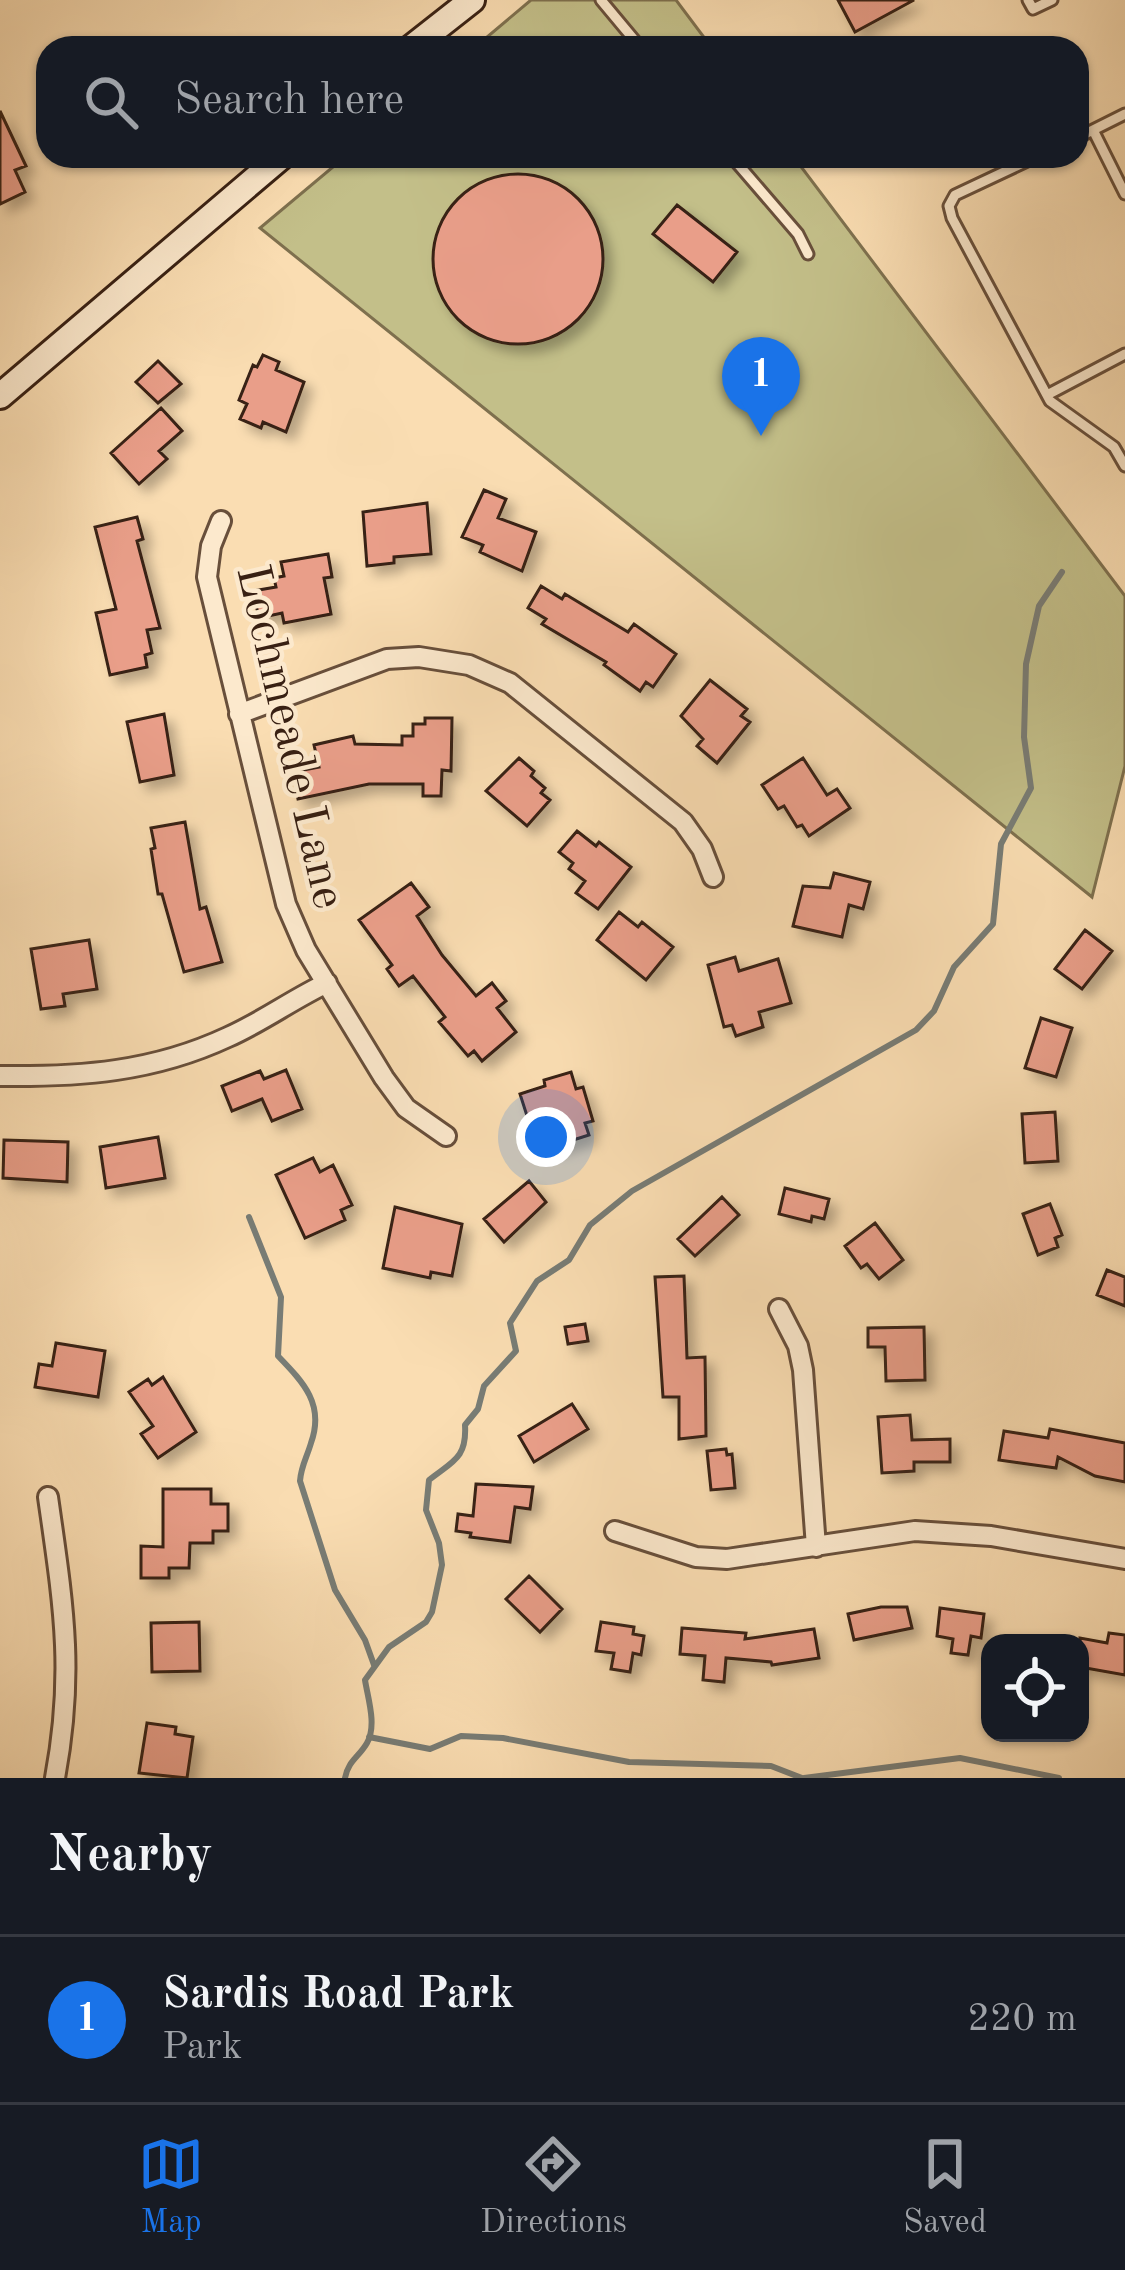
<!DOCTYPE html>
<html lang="en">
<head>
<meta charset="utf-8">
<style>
	body { margin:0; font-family:"Old Standard TT",serif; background:#242831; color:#f1f3f6 }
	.controls { position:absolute; right:36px; bottom:36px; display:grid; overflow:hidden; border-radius:24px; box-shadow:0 3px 9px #0004 }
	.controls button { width:108px; height:108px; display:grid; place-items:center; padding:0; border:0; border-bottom:3px solid #363941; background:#171b24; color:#f1f3f6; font:60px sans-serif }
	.you { position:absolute; left:546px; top:1137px; width:42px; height:42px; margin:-30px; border:9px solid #fff; border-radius:50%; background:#1a73e8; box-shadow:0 0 0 18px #1a73e833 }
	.badge { display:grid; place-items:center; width:78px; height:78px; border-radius:50%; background:#1a73e8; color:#fff; font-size:39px; font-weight:700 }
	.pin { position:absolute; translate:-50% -99px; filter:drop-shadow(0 3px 6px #0008) }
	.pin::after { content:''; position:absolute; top:63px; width:42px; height:36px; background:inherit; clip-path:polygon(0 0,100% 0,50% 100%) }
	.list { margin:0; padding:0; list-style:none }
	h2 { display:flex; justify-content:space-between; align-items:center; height:156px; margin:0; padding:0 48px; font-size:51px }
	h2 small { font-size:39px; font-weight:400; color:#9ea1a6 }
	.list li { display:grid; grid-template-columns:78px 1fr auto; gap:36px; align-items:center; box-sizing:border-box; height:168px; padding:0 48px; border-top:3px solid #363941 }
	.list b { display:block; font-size:45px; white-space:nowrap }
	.list p { margin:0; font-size:39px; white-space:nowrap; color:#9ea1a6 }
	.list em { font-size:39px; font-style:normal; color:#9ea1a6 }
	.icon { flex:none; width:66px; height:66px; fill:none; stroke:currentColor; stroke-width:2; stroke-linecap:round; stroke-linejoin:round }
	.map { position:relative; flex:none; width:1125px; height:1778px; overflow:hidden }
	.search { position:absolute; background:#171b24; box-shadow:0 3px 9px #0004; left:36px; right:36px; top:36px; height:132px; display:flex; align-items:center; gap:30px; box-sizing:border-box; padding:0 42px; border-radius:36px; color:#9ea1a6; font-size:45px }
	.sheet { height:324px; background:#171b24 }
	nav { display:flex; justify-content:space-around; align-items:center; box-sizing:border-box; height:168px; border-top:3px solid #363941; background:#171b24; font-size:33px; color:#9ea1a6 }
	nav a { display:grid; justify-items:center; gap:6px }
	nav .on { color:#1a73e8 }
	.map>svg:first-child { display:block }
	.green { fill:#c3bf89; stroke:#7e704e; stroke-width:3 }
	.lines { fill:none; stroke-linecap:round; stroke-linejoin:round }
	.stream { stroke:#787c75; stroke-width:6 }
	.building { fill:#e99e89; stroke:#382013; stroke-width:3; filter:url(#shadow) }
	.lane-casing { stroke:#684f3b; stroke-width:15 }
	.street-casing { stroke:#684f3b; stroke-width:24 }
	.secondary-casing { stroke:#382013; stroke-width:30 }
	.lane { stroke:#fce9cd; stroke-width:9 }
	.street { stroke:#fce9cd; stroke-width:18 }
	.secondary { stroke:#fce9cd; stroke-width:24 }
	.labels { text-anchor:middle; stroke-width:9; stroke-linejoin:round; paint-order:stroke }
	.street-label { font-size:48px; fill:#382013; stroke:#fce9cd }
</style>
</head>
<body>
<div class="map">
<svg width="1125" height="1778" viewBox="0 0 1125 1778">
	<defs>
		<filter id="shadow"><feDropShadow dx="8" dy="8" stdDeviation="6" flood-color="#0004"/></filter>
	</defs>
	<rect width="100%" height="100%" fill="#faddb2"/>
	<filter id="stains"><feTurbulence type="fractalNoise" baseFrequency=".00167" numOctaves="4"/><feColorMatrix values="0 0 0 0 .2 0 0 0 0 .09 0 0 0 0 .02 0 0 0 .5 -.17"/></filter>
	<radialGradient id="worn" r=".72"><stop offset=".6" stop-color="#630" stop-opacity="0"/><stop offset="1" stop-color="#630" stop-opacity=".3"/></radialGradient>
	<path class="green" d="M531,0H676L712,48H474Z
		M346,156H793L1125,596V766L1092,897L260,228Z"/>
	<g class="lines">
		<path class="stream" d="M249,1217L281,1297L278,1356C303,1382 325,1404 311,1443C307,1457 301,1466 300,1481L335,1590L365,1640L374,1665
			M369,1737L430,1749L461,1736L503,1738L629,1762L771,1766L802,1778
			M345,1778C348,1761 359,1757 367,1743C377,1725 368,1699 365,1680L389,1647L426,1622L432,1612L442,1565L439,1543L426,1510L429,1480C453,1461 467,1458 465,1425L478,1409L484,1386L516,1351L510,1323L537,1281L569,1260L590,1225L632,1191L916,1030L934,1011L954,967L993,924L1001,844L1031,788L1024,737L1026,664L1039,606L1062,572
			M804,1778L960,1758L1059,1778"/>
	</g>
	<path class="building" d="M838,0H914L855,32Z
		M0,111L26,166L15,170L25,192L0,204Z
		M433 259a85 85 0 1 1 170 0a85 85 0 1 1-170 0Z
		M677,205L737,252L713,282L653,234Z
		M263,355L279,362L276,370L304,382L286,432L263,422L261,428L240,419L247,404L239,400L253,365L257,367Z
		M158,361L181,384L158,403L136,382Z
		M161,408L182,431L159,451L167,459L139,484L111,453Z
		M484,490L506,499L498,518L536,532L522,571L480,552L483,545L462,537Z
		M427,503L431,554L394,557V563L367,566L363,512Z
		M137,517L143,539L137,541L160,628L147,630L152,653L145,655L147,667L110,675L96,613L116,609L95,527Z
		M328,554L332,577L324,578L331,614L284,623L282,613L259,618L253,591L276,587L274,578L284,576L281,562Z
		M541,586L562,599L565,594L628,632L634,624L676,654L653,687L646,682L640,691L604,665L606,662L542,624L546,619L528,608Z
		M710,680L747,709L741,716L750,722L717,763L697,746L703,739L681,716Z
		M164,714L174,775L140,782L127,722Z
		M425,718H452L451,771L442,770L441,796H423V784H369L298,799L293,772L319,767L314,745L353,736L355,744L402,745V736H413V724H425Z
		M519,758L534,771L531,776L545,788L541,793L550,800L527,826L486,791Z
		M803,758L827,795L837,789L850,808L809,836L802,825L797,827L784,806L778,809L762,785Z
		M185,822L200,909L206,907L222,962L184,972L162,894H158L151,849L155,848L151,828Z
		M577,831L596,846L599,842L631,867L598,909L576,893L585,881L569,869L573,863L559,852Z
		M834,873L870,882L863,909L849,905L842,937L793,926L803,886L830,888Z
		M411,883L429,907L417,916L442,955L476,996L492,983L506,1001L497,1008L516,1032L482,1061L474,1051L468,1056L439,1022L445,1017L413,976L399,986L387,969L392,965L359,920Z
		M619,912L638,927L642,922L673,947L646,980L597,940Z
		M1085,930L1112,951L1082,989L1055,969Z
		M89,940L97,989L63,994L65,1006L41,1009L31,949Z
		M735,957L739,971L778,959L791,1003L759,1012L763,1027L736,1036L732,1025L724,1027L708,965Z
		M1041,1018L1072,1028L1056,1077L1025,1068Z
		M286,1070L302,1109L272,1121L262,1099L232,1111L222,1086L260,1071L264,1079Z
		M571,1072L576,1089L583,1087L593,1121L585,1123L589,1135L551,1147L541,1115L528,1119L520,1094L545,1086L544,1080Z
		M1055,1112L1058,1161L1025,1163L1022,1114Z
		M158,1137L165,1178L106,1188L100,1147Z
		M4,1140L68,1142L67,1182L3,1178Z
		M313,1158L320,1172L333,1165L352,1205L341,1210L345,1220L305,1238L276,1175Z
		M529,1181L546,1202L504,1242L484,1219Z
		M785,1188L829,1199L824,1219L812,1216L811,1222L779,1214Z
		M722,1197L739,1215L695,1256L678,1239Z
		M1050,1204L1062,1235L1055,1238L1058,1247L1038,1255L1023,1214Z
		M395,1207L462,1224L452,1276L431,1272L430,1278L383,1268Z
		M875,1223L903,1260L879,1279L867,1264L861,1268L845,1246Z
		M1107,1270L1125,1277V1306L1097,1295Z
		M684,1276L687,1358L705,1357L706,1436L679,1439V1397H663L655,1277Z
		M585,1324L588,1341L568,1344L565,1327Z
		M924,1327L925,1380L886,1381L885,1347H868V1328Z
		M56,1343L105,1351L98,1397L35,1387L39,1364L52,1366Z
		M163,1377L196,1432L158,1458L141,1434L153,1426L129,1392L148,1379L152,1385Z
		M572,1404L588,1429L534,1462L519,1436Z
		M910,1415L912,1440L950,1439V1462H914V1471L882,1473L878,1417Z
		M1050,1429L1125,1443V1482L1095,1476L1058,1457L1056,1468L999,1460L1004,1431L1048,1438Z
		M726,1449L727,1455L732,1454L735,1488L711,1490L707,1451Z
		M476,1484L533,1487L530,1509L515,1507L510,1542L470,1537L471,1533L456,1531L458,1514L473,1516Z
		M163,1489H211V1504H228V1531H213V1543H190L189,1568H169V1578H141V1546L163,1547Z
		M529,1576L562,1609L540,1632L506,1599Z
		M881,1607H907L912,1628L854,1640L848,1614Z
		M940,1608L984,1614L981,1638L971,1636L968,1655L951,1653L953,1639L937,1636Z
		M199,1622L200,1671L152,1672L151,1623Z
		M601,1622L634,1627L633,1634L644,1636L641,1655L633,1653L630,1672L611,1669L614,1653L596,1651Z
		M682,1628L746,1633L745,1639L814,1629L819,1658L772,1665L771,1662L726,1658L724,1682L703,1680L705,1656L680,1654Z
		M1109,1633L1125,1635V1675L1080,1667V1638L1107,1643Z
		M147,1723L176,1727L175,1734L193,1737L187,1778L139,1773Z"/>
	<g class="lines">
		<g class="lane-casing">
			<path id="lane" d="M601,0L641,48
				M1028,0L1033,9L1052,0
				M1093,130L1125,194
				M1077,138L1125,114
				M731,156L798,234L808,254
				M1038,156L955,195L949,206L952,218L1050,401L1114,447L1125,466
				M1047,395L1125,354"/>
		</g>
		<g class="street-casing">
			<path id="street" d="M221,521L211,546L207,577L286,904L306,950L384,1078L406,1108L446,1136
				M239,714L387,659L419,657L469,665L510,683L683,822L702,849L713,877
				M0,1076C81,1077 153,1072 228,1037C262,1022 293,999 327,983
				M779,1309L798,1346L803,1370L816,1547
				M48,1497C63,1603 75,1671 55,1778
				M615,1531L696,1557L727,1559L915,1531L991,1536L1125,1559"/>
		</g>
		<g class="secondary-casing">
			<path id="secondary" d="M411,48L472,0
				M0,396L282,156"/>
		</g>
		<use href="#lane" class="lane"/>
		<use href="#street" class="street"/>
		<use href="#secondary" class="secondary"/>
	</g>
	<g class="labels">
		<g class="street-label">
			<text transform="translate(293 736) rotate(77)" y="17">Lochmeade Lane</text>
		</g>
	</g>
	<rect width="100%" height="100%" filter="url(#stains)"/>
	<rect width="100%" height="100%" fill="url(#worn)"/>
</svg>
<div class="controls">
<button><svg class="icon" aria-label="locate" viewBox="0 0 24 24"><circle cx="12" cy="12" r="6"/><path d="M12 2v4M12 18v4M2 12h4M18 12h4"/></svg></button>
</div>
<div class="you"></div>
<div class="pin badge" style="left:761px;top:436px">1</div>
<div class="search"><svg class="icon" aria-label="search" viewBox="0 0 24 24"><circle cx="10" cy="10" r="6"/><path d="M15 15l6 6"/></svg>Search here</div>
</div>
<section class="sheet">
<h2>Nearby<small></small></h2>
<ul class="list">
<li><span class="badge">1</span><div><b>Sardis Road Park</b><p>Park</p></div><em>220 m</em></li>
</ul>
</section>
<nav>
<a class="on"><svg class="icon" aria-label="map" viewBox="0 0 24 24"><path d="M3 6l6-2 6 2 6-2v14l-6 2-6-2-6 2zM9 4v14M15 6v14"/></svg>Map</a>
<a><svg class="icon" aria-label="directions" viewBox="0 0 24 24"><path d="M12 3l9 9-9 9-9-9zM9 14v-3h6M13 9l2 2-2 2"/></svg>Directions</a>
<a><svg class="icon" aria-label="saved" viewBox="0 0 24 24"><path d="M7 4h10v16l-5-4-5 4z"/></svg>Saved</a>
</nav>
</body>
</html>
